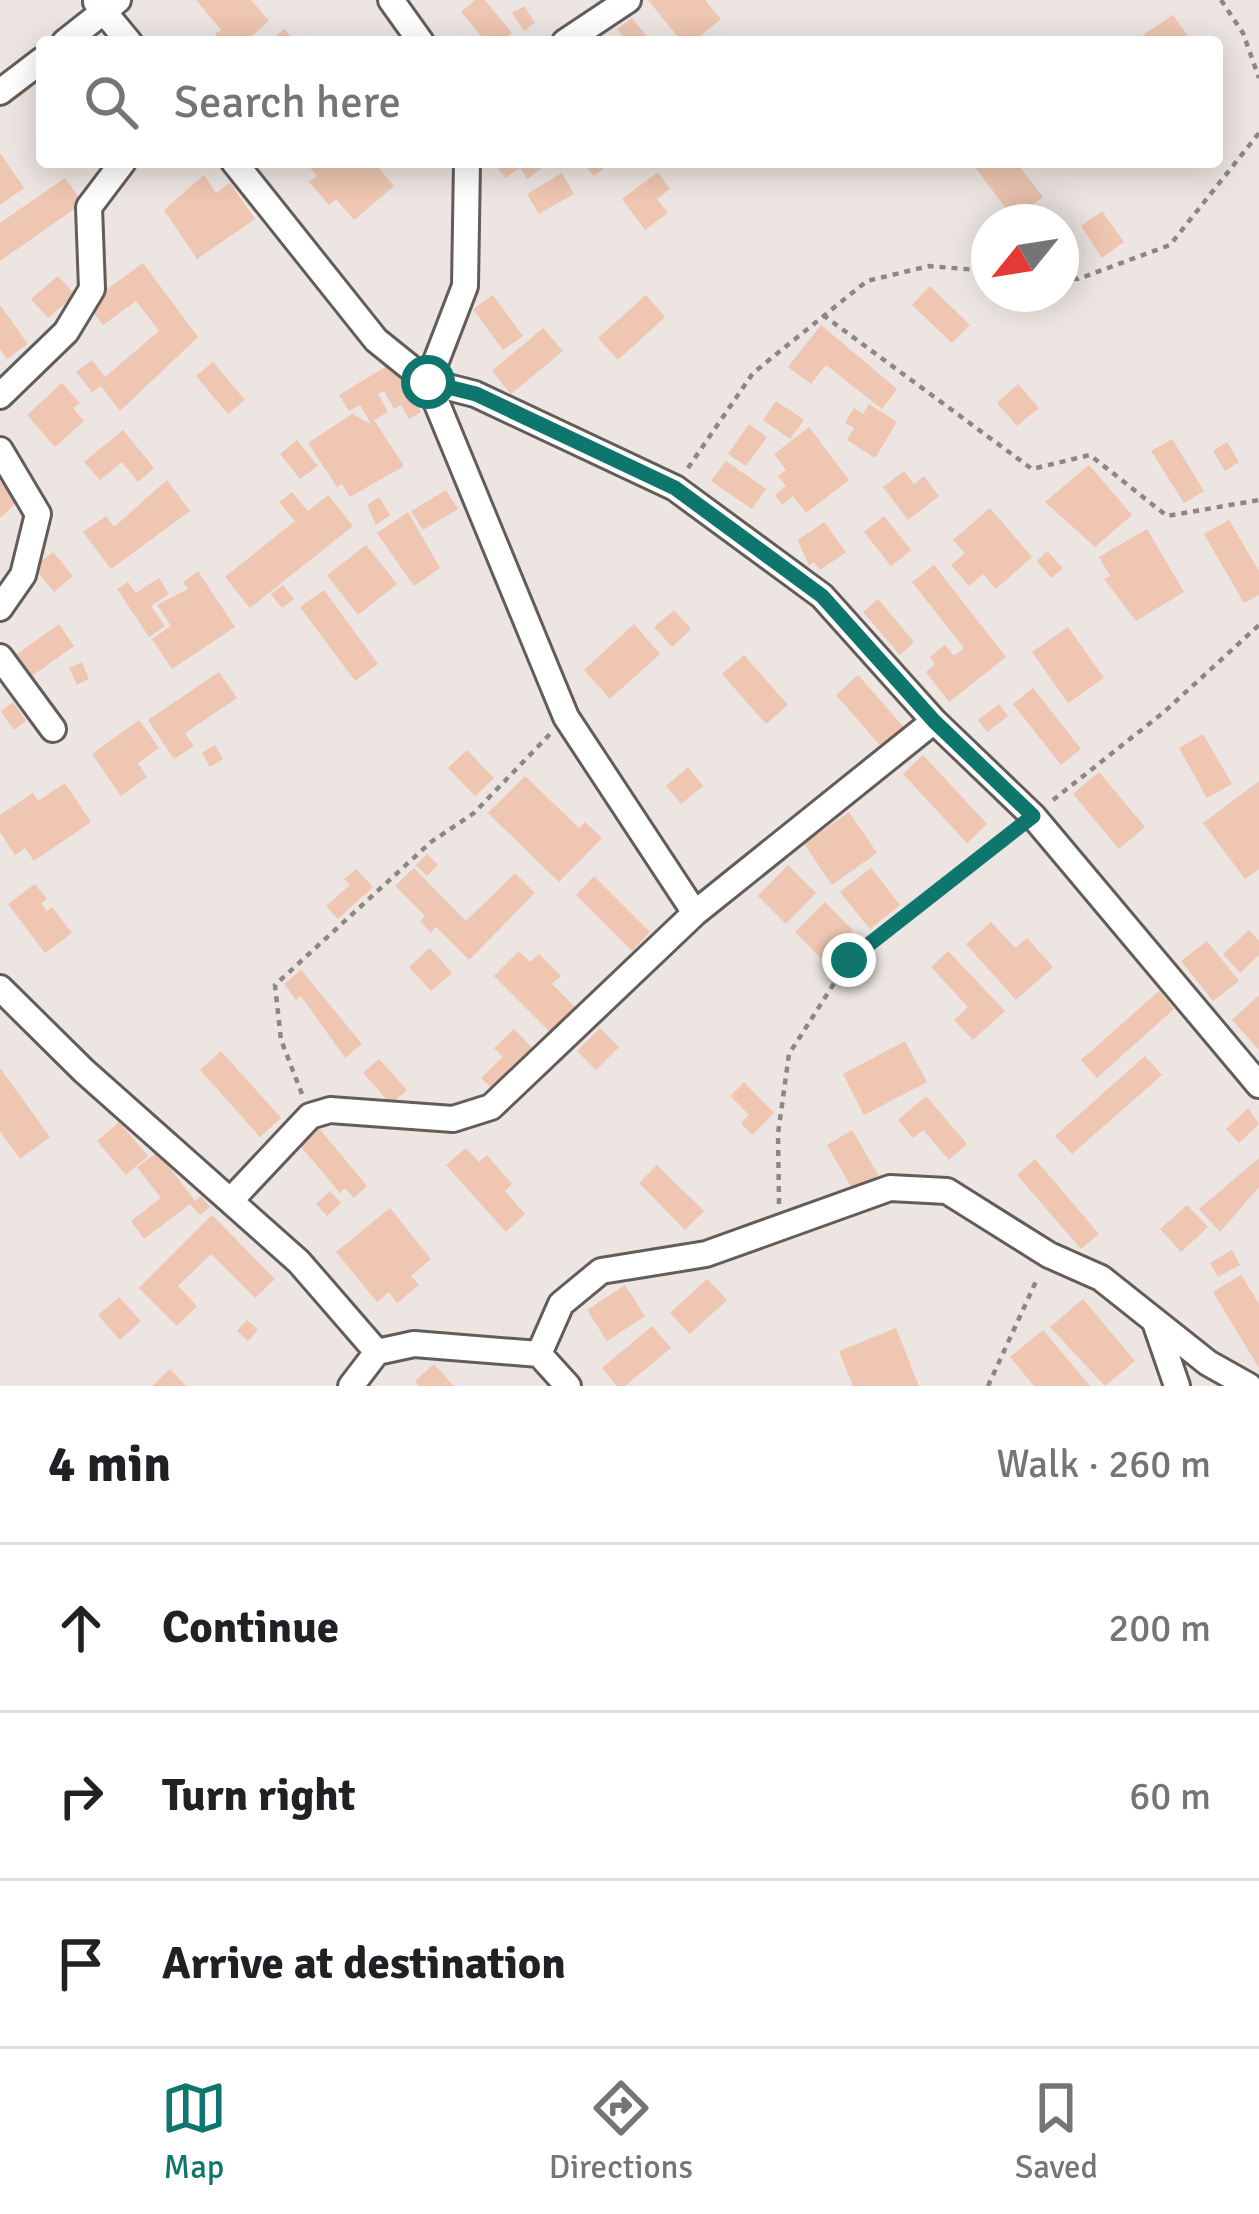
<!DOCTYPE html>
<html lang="en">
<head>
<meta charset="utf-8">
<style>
	body { margin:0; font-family:Signika,sans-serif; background:#f2f2f2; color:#202124 }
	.compass { position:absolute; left:971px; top:204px; width:108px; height:108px; border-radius:50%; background:#fff; box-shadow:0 6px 30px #0003; rotate:240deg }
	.stop { position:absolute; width:36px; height:36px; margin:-27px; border:9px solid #0f766e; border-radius:50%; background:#fff }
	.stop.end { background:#0f766e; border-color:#fff; box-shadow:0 3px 12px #0008 }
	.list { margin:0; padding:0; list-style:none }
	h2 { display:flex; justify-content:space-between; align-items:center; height:156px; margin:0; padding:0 48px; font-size:51px }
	h2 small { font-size:39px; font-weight:400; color:#757577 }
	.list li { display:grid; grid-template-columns:78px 1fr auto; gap:36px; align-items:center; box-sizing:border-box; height:168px; padding:0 48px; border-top:3px solid #e0e0e0 }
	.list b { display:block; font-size:45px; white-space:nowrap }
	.list em { font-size:39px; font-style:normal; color:#757577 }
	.icon { flex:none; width:66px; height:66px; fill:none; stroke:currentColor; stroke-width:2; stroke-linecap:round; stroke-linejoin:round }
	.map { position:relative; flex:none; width:1259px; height:1386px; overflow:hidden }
	.search { position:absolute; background:#fff; box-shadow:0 6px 30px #0003; left:36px; right:36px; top:36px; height:132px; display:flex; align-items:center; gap:30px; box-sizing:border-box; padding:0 42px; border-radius:12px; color:#757577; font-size:45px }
	.sheet { height:660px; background:#fff }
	nav { display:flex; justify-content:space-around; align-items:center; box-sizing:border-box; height:168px; border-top:3px solid #e0e0e0; background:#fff; font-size:33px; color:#757577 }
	nav a { display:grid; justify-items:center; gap:6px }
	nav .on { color:#0f766e }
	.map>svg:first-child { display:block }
	.building { fill:#eec6b1 }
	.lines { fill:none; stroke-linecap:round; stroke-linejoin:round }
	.street-casing { stroke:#635d59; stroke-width:30 }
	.path { stroke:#8c8784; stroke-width:4.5; stroke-dasharray:6 6; stroke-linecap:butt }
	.street { stroke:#fff; stroke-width:24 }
	.route { stroke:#0f766e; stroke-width:15 }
</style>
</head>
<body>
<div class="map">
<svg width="1259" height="1386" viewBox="0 0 1259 1386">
	<rect width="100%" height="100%" fill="#ece5e1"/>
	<path class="building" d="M196,0H251L269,21L245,42H222L215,34L221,30Z
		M475,0H485L512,33L501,42H486L461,12Z
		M648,0H705L721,19L693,42H682Z
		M524,6L535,23L524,31L512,13Z
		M1173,15L1192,42H1148L1143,35Z
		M632,18L651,42H628L617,29Z
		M284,29L296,42H269Z
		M0,153L24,188L0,205Z
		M305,162H374L394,186L354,220L336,199L329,205L309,182L317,176Z
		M493,162H550L527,179L520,168L505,178Z
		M582,162H612L594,176Z
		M971,162H1016L1043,197L1014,219Z
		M658,172L670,189L657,199L668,213L645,230L622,199Z
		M562,173L574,194L539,214L527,194Z
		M204,175L216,193L230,183L255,219L197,259L164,210Z
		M65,178L83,203L0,261V223Z
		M1102,211L1124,242L1102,258L1081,226Z
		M143,263L198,337L120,411L101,386L92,392L76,372L92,360L105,377L159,331L136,301L103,325L87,304Z
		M58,276L75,295L48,318L31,299Z
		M930,286L970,325L952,343L912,305Z
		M493,295L523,336L503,350L473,309Z
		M646,295L665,317L618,360L598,338Z
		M0,305L28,344L7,359L0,349Z
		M821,325L897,389L882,409L826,365L811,384L788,367Z
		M543,328L563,351L511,394L492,371Z
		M213,362L245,400L228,414L196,376Z
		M392,363L421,412L409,419L401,405L394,409L384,391L378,394L388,412L374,420L404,466L350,497L342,484L337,487L308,443L352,414L371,424L360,405L349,411L339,395Z
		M62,383L80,403L73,408L84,421L55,447L27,415Z
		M1018,384L1039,408L1017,426L997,403Z
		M776,401L804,420L790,439L763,420Z
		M869,404L897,422L875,458L847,440L854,428L845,423L854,408L863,414Z
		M749,424L767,437L746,466L728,454Z
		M809,427L849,480L806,513L793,496L782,505L775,495L786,486L778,476L786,470L774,454Z
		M123,430L154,468L138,482L122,462L100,480L84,462Z
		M1172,439L1204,491L1184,503L1151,451Z
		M297,440L318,466L300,479L280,454Z
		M1227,442L1239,462L1225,471L1213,451Z
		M726,461L766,489L752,509L711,481Z
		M1089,465L1132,515L1095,547L1045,502Z
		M904,471L914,484L924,476L939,496L908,520L883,487Z
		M167,480L190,511L111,569L83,532L106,516L114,527Z
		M0,481L19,500L0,518Z
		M446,490L458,509L423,530L411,511Z
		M292,492L308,511L328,495L353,526L250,608L225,577L295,521L279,502Z
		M379,497L390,515L376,525L367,505Z
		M990,508L1032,557L996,589L983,574L969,586L951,565L965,553L953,540Z
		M408,512L440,568L414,586L377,533Z
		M884,516L911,550L891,566L864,532Z
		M1229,520L1259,571V595L1244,603L1204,534Z
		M824,522L846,552L820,570L814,562L809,566L798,540Z
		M1147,529L1184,592L1136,621L1104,579L1110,576L1099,557Z
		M366,545L397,584L358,615L327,575Z
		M1047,551L1063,568L1051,578L1037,561Z
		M53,552L73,576L54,592L34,567Z
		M934,565L1006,657L949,702L926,672L935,664L930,657L945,645L954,656L964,648L912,582Z
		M198,571L235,627L172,669L152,639L171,626L157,605L188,589L183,582Z
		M159,578L169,594L151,606L165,626L149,637L117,589L128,582L136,593Z
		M283,585L294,599L282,608L271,594Z
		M324,590L378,664L355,681L300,607Z
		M878,599L914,642L900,655L863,612Z
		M674,610L691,629L672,647L654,627Z
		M59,624L74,646L32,676L17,654Z
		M634,624L660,654L610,699L584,670Z
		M1068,627L1104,678L1068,703L1032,652Z
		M744,655L788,705L766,724L722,674Z
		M82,662L89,679L77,685L69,668Z
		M219,672L237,698L185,733L194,746L174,759L148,720Z
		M858,675L908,732L886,752L836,695Z
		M1033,688L1081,749L1061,765L1013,704Z
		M13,702L26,721L14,730L1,711Z
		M999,704L1008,716L987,732L978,720Z
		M139,720L159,748L138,763L147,777L121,796L92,754Z
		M1203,734L1232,784L1207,798L1179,748Z
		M215,745L223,759L210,767L202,753Z
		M467,750L494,778L475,796L448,768Z
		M923,755L987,824L967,843L903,774Z
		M688,767L703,786L681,804L666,786Z
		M1099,772L1145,827L1119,849L1073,794Z
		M525,776L579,828L585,822L602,838L559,882L488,813Z
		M1259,781V869L1245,879L1203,823Z
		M65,783L91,822L34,861L25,848L15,855L0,832V815L33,793L38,801Z
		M849,812L877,853L832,885L804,844Z
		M427,854L438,865L427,876L416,865Z
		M788,865L816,893L786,924L758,896Z
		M414,868L466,921L515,873L535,893L469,960L436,927L431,933L420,921L425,916L395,886Z
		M871,868L900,905L870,929L840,892Z
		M356,869L373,887L338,919L326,906L350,885L344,879Z
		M594,876L650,932L632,951L576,895Z
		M35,884L47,899L41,903L47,911L52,907L72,933L45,953L8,904Z
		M825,902L853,930L823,960L795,932Z
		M991,922L1015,948L1027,938L1053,967L1016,1000L966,944Z
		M1249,930L1259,941V955L1240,973L1223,954Z
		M1207,941L1239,981L1213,1001L1181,961Z
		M430,948L452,973L431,991L409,967Z
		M519,951L530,962L539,954L561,976L552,984L581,1013L556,1038L494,976Z
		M948,951L1005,1011L973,1040L954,1020L968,1007L931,967Z
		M301,970L362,1044L345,1058L301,996L296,1000L284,984Z
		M1159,991L1174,1009L1097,1078L1081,1060Z
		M1259,995V1050L1232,1020Z
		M600,1028L619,1047L596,1070L577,1051Z
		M514,1029L536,1052L496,1092L481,1078L503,1057L494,1048Z
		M905,1041L927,1082L864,1115L843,1074Z
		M221,1051L281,1118L260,1137L200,1070Z
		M1145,1056L1162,1075L1072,1154L1055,1136Z
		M379,1059L407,1090L391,1104L363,1073Z
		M0,1068L50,1137L20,1159L0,1131Z
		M744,1082L774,1113L752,1135L741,1123L749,1115L730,1096Z
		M926,1096L967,1144L949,1160L923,1130L913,1138L898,1120Z
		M1248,1108L1259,1124L1239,1143L1226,1129Z
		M119,1122L148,1156L126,1175L97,1141Z
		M317,1126L367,1186L354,1198L345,1188L340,1193L297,1142Z
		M852,1130L879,1176L854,1192L827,1145Z
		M466,1148L479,1162L487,1155L512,1184L505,1191L525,1214L506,1232L446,1165Z
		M158,1152L195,1201L201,1196L210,1207L200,1215L190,1204L144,1239L131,1221L161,1198L137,1167Z
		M1259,1158V1187L1220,1232L1199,1209Z
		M1035,1159L1099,1234L1081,1249L1017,1175Z
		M657,1165L704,1211L685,1230L639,1183Z
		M330,1191L341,1203L327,1216L316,1204Z
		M1187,1205L1208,1227L1181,1252L1160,1229Z
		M390,1208L431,1259L411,1276L419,1285L397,1303L389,1292L377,1302L336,1252Z
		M212,1215L275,1279L255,1298L211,1254L178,1286L197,1306L177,1326L139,1288Z
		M1232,1250L1240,1265L1218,1277L1210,1263Z
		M1241,1275L1259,1304V1368L1213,1292Z
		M707,1279L727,1300L690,1334L670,1313Z
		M625,1285L645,1316L607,1341L587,1310Z
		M119,1297L141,1321L120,1340L98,1315Z
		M1083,1299L1135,1361L1105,1386L1050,1327Z
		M247,1320L258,1330L248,1341L237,1331Z
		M652,1326L671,1348L625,1386H617L602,1368Z
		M896,1328L919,1386H853L839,1351Z
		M1043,1330L1090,1386H1034L1010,1357Z
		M434,1364L454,1386H419L415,1381Z
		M170,1369L186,1386H152Z"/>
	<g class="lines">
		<g class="street-casing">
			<path id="street" d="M391,0L421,42
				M96,2L129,42
				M65,42L118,0
				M565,42L628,0
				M0,92L42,60
				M234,162L376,340L428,382L475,394L675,488L822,596L934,721L1033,816L1259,1085
				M467,162L465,286L428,382L566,717L695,913
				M0,396L66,332L92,289L89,207L123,162
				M0,450L38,514L23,575L0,608
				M0,657L53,729
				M0,988L84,1071L299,1262L377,1352
				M232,1199L310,1116L330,1110L453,1119L491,1107L695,913L934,721
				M1156,1325L1177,1386
				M539,1354L561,1304L601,1271L706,1254L890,1188L947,1191L1049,1255L1101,1278L1208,1363L1249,1386
				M351,1386L377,1352L414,1344L539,1354L568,1386"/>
		</g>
		<path class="path" d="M1221,0L1243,33L1259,78
			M1061,277L1078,279L1170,245L1259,133
			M823,315L1032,469L1090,455L1167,516L1259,500
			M688,468L753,373L867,281L929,266L989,271
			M1053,800L1164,712L1259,625
			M302,1094L281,1040L275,985L431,842L474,813L550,734
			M779,1204L778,1134L789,1054L849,960L1016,829
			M988,1386L1038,1277"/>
		<use href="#street" class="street"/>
	</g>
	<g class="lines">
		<path class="route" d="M428,382L476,394L675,488L822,596L934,721L1033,816L849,960"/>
	</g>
</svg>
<svg class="compass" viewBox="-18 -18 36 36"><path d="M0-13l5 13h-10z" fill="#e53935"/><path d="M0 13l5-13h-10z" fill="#757577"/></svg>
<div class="stop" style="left:428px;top:382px"></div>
<div class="stop end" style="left:849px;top:960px"></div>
<div class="search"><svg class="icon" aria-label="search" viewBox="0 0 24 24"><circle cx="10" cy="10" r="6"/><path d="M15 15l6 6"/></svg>Search here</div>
</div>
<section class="sheet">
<h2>4 min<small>Walk · 260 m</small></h2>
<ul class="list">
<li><svg class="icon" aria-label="ahead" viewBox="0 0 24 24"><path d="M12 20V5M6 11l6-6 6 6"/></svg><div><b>Continue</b></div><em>200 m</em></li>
<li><svg class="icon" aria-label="right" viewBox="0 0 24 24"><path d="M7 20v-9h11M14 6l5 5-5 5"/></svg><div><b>Turn right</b></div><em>60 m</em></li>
<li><svg class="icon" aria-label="arrive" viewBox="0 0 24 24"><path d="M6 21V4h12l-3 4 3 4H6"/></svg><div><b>Arrive at destination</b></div></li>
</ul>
</section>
<nav>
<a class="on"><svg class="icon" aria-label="map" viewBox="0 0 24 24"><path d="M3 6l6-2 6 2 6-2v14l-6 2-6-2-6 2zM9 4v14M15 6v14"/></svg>Map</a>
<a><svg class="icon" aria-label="directions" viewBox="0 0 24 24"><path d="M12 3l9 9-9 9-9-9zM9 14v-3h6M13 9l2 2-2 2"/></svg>Directions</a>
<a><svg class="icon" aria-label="saved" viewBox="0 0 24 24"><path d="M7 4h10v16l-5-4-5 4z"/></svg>Saved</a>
</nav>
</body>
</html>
